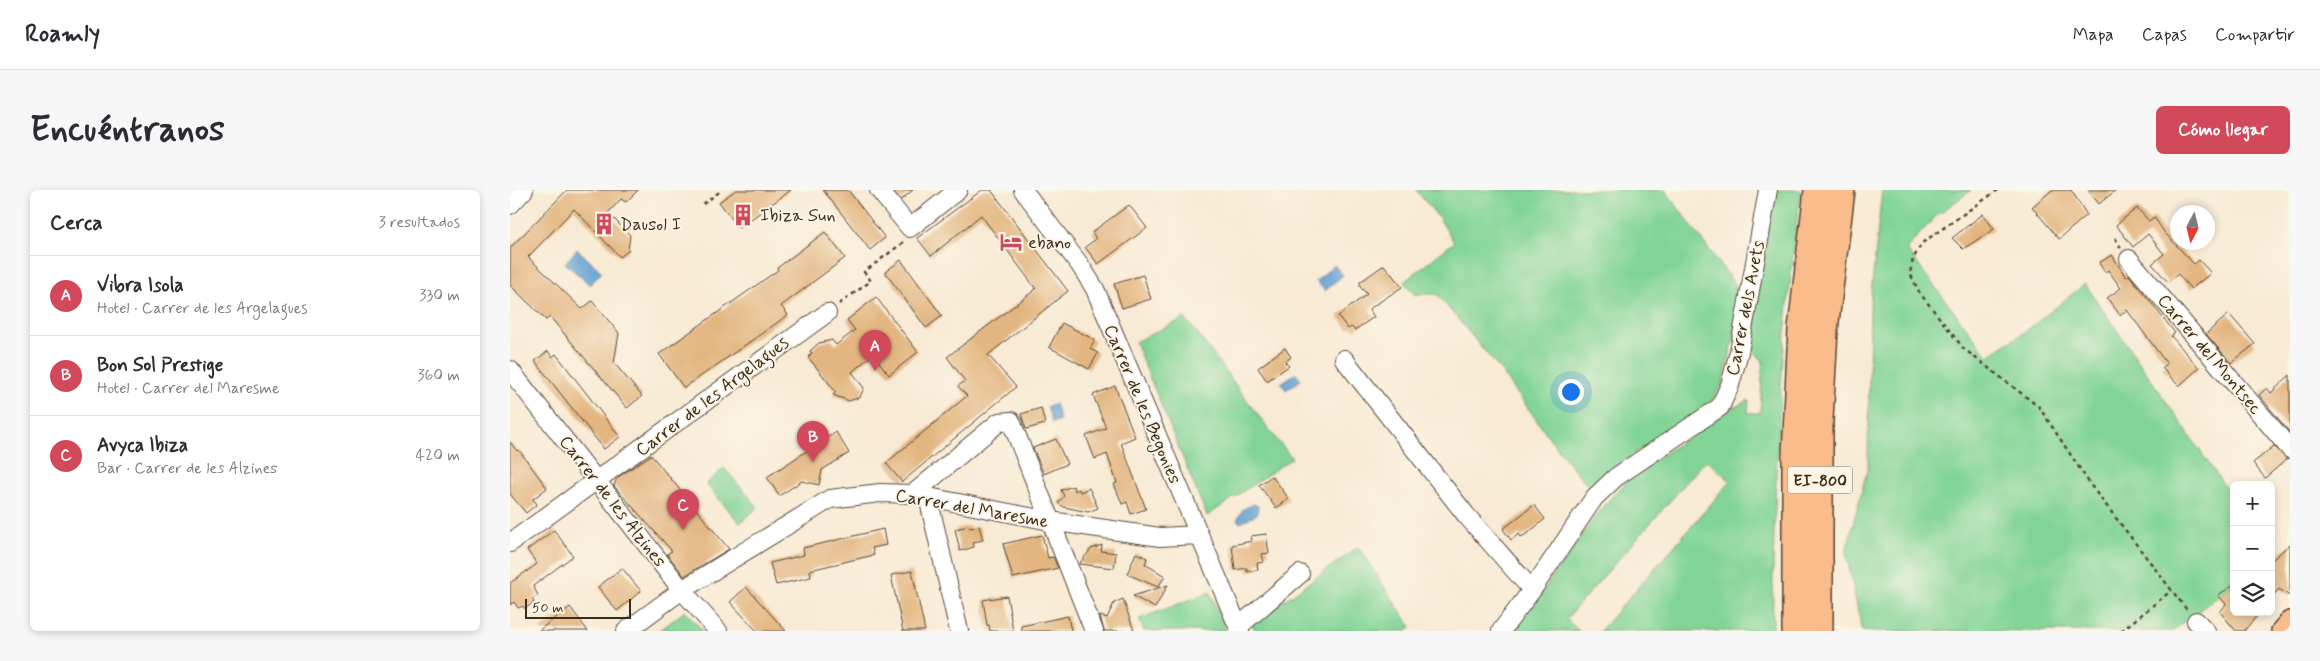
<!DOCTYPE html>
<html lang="es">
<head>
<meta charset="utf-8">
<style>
	body { margin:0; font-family:Mynerve,sans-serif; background:#f7f7f7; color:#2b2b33 }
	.controls { position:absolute; right:15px; bottom:15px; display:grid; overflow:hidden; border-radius:8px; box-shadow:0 2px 8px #0003 }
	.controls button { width:45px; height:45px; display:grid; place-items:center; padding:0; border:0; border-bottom:1px solid #e1e1e2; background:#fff; color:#2b2b33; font:25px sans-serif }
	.compass { position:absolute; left:1660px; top:15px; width:45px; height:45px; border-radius:50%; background:#fff; box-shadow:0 2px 8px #0003; rotate:187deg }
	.scale { position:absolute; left:15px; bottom:12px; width:106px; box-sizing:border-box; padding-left:5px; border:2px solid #3b2a1e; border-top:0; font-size:14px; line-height:18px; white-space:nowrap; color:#3b2a1e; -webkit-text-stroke:4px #fcf5e5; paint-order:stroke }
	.you { position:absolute; left:1060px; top:201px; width:18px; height:18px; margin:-12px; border:4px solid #fff; border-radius:50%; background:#1a73e8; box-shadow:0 0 0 8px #1a73e833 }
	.badge { display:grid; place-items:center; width:32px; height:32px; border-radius:50%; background:#d1495b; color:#fff; font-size:16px; font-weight:700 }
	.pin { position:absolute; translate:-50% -41px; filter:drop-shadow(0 1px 2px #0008) }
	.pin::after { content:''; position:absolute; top:26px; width:18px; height:15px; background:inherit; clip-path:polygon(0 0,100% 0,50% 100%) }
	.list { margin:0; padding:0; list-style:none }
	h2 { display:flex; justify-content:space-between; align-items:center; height:65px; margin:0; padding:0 20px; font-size:21px }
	h2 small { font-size:16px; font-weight:400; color:#7c7c81 }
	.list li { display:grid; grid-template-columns:32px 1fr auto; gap:15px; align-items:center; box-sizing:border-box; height:80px; padding:0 20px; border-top:1px solid #e1e1e2 }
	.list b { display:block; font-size:19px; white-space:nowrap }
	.list p { margin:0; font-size:16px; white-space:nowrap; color:#7c7c81 }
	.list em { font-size:16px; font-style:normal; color:#7c7c81 }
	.icon { flex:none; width:28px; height:28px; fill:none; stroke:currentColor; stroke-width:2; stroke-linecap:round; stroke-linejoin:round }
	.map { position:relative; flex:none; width:1780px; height:441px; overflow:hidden; border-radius:8px }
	header { display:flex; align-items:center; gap:30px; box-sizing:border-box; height:70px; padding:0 25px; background:#fff; border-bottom:1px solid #e1e1e2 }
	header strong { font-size:24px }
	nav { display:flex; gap:28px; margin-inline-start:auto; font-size:18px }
	.intro { display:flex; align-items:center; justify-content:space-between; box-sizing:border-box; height:120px; padding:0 30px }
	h1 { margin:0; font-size:35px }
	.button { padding:12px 22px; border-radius:8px; background:#d1495b; color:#fff; font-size:18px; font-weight:700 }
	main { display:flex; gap:30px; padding:0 30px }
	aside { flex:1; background:#fff; border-radius:8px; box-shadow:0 2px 8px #0003 }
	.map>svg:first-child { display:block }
	.green { fill:#81d496; stroke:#5e7f5a }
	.water { fill:#61a0d3; stroke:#4e6578 }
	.building { fill:#e3b681 }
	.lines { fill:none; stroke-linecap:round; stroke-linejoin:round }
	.minor-casing { stroke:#574739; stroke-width:20 }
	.major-casing { stroke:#574739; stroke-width:24 }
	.highway-casing { stroke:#574739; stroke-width:28 }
	.path { stroke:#574739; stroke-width:2.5; stroke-dasharray:4 4; stroke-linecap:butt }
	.minor { stroke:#fff; stroke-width:18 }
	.major { stroke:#f9bc8a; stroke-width:21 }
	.highway { stroke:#f9bc8a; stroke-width:25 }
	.labels { text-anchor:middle; stroke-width:4; stroke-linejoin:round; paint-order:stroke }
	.shield { fill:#fcf5e5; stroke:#75675a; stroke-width:1 }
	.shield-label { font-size:16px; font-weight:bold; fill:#3b2a1e }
	.poi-label { font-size:18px; fill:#3b2a1e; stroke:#fcf5e5; text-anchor:start }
	.street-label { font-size:18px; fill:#3b2a1e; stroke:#fcf5e5 }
</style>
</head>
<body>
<header>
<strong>Roamly</strong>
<nav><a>Mapa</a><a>Capas</a><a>Compartir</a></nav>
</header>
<div class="intro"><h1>Encuéntranos</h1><a class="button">Cómo llegar</a></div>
<main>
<aside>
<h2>Cerca<small>3 resultados</small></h2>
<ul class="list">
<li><span class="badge">A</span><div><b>Vibra Isola</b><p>Hotel · Carrer de les Argelagues</p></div><em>330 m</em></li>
<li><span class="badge">B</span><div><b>Bon Sol Prestige</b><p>Hotel · Carrer del Maresme</p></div><em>360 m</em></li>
<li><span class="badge">C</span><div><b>Avyca Ibiza</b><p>Bar · Carrer de les Alzines</p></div><em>420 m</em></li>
</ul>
</aside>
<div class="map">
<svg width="1780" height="441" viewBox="0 0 1780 441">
	<rect width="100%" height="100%" fill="#fcf5e5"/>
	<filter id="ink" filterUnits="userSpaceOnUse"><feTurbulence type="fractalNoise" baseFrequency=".02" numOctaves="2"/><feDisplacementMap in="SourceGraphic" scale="10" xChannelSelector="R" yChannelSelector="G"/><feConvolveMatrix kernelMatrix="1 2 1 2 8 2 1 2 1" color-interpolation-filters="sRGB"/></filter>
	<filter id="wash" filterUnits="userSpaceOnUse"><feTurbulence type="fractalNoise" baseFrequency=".0096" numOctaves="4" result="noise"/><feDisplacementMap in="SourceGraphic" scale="20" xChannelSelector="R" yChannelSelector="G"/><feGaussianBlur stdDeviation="1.12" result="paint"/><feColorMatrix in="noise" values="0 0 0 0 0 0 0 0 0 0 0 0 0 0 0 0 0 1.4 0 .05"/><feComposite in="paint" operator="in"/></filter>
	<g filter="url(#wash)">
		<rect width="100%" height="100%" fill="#f8ead4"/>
		<path class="green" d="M906,0H1155L1231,103L1230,126L1212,195L1198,217L1123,264L1083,302L1050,262L988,177L927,104H904L894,92L944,52L929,28Z
			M1264,0H1291C1278,96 1270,192 1266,289C1264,339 1262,390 1263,441H1090L1221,291L1196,270L1056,429L1069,441H1005L1088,322L1122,285L1219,220L1239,210L1238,223H1250L1253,171L1240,157Z
			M1372,0H1461L1425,27L1396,59L1478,166L1516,141L1575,94L1724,310V394L1662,441H1352L1336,362L1358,277L1360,114Z
			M675,128C712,174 744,223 782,268L697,326L625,152Z
			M214,278L248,317L230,333L196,294Z
			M848,357L901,437L895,441H746L742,434Z
			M700,402L716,441H634L629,429Z
			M175,421L193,441H149Z"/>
		<path class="water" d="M67,59L92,82L80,95L55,73Z
			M824,75L833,85L815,101L806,91Z
			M786,183L791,190L776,200L771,193Z
			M545,214L550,230L542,233L537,216Z
			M744,314L748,316L747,324L730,333L727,330L733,319Z"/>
		<g id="blocks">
			<path class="building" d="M57,0H128L116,12L111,9L98,23L120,45L118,61L110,67L64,19L18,67L72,119L82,111L109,143L104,173L132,206L117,218L40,127L36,130L0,95V58Z
				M226,0H281L229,38L209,12Z
				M313,0H338L375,48L360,60Z
				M383,0H403L391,10Z
				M472,0H481L558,101L478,165L506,197L392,292L376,273L457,206L448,196L455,191L437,167L526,99L471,25L421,66L407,48Z
				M1542,0H1561L1577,25L1549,49L1522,17Z
				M1578,0H1606L1589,14Z
				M619,15L637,38L588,74L575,57L586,49L582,42Z
				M1627,18L1639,31L1644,27L1654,42L1684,74L1689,70L1701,83L1681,99L1668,84L1658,92L1642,74L1654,64L1638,44L1623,57L1606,35Z
				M1473,24L1484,39L1453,59L1442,48Z
				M315,42L335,68L271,116L278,125L174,198L149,164L268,80L267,78Z
				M1602,65L1616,87L1619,85L1665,143L1661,146L1689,178L1669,196L1652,178L1657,174L1617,120L1610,125L1597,108L1611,98L1598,80L1595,82L1589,73Z
				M391,70L432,126L416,138L375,82Z
				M874,75L892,97L859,119L864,127L845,140L841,137L838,139L828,126L857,104L850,97V92Z
				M633,85L641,109L612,118L604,94Z
				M366,107L408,162L379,185L363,164L342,182L354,198L350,207L339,211L323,205L326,202L298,167L302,163L300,161L309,153L322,150L326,155L345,140L337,130Z
				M1719,124L1745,154L1721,173L1696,144Z
				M552,133L585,150L580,159L588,163L579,179L539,157Z
				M775,158L781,167L775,172L779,176L757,191L748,178Z
				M38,161L42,167L46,164L110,247L94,259L25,171Z
				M1780,185V243L1749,205L1757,198L1761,203Z
				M605,196L625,247L611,253L636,319L621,324L617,312L612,314L609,306L604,294L607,293L597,264L585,269L576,246L596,238L583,205Z
				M531,218L535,234L516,239L511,224Z
				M326,242L339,263L312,280L309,295L292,291L269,306L257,287Z
				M546,249L557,274L534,284L523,258Z
				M0,252L7,261L9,260L37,298L23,309L27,314L16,323L0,304Z
				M1764,256L1777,269L1755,288L1743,273Z
				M141,265L219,359L174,386L157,364L162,361L104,296L106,290L111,285Z
				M762,286L779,309L766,318L749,295Z
				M563,296L565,301L569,299L570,302L579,298L588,318L578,322L554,317L548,313L554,306L551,300Z
				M1024,315L1035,329L1018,343L1011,347L1009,344L1001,350L993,339Z
				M459,336L460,338L469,336L473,350L463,352L464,357L450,361L445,339Z
				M373,339L376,355L362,358L364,365L300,380L301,387L266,395L260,373L294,365L293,358Z
				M44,340L63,366L23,396L28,405L22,409L24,412L15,419L13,416L8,418L4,412L0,415V393L27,374L17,360Z
				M756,344L759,363L752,364L754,372L747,373L748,380L737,382V378L725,380L722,355L742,351L741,346Z
				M532,345L538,368L543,367L548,378L503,388L493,354Z
				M1780,354V406L1769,399L1761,408V371Z
				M592,355L591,361L606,363L604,378L569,374L581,359Z
				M626,363L637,368L635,374L655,386L648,397L617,384Z
				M112,378L131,401L107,421L88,397Z
				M402,381L415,441H393L381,385Z
				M658,395L645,418L623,406Z
				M1724,395V422H1750L1734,441H1726L1710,422L1716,414L1708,405Z
				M236,397L276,441H247L220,412Z
				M497,406L503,441H480L479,435H477L473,410Z
				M613,409L624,441H594L590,426L597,428L604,413Z
				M60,417L78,441H28Z
				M558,426L561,441H512L511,436Z"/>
		</g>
	</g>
	<g filter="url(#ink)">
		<use href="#blocks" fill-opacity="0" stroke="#574739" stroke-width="1"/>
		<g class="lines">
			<g class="minor-casing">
				<path id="minor" d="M369,0L400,38L448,0
					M513,0L570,75L585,99L730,441
					M0,15L14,0
					M1619,69L1780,259
					M834,169L956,325L1022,400
					M0,180L172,400L208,441
					M403,304L489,232L501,231L584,441
					M418,307L449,441
					M0,353L317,123
					M1686,431L1696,441
					M728,437L790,384
					M116,441L172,400L320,309L370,303L403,304L540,331L650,347L688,345
					M991,441L1022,400L1084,308L1106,287L1210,217L1220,195L1229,162L1258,0"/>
			</g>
			<g class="major-casing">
				<path id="major" d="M1772,441L1780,432"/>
			</g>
			<g class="highway-casing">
				<path id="highway" d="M1285,441V265L1291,139L1307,0
					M1310,441V230L1315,140L1332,0"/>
			</g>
			<path class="path" d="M1488,0L1412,53L1403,69L1400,83L1409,102L1454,159L1529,217L1582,297L1677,420
				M193,14L212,0
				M1605,48L1611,58
				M329,114L361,91L354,82L395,51
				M1611,441L1662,400"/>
			<use href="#minor" class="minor"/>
			<use href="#major" class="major"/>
			<use href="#highway" class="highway"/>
		</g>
	</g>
	<defs>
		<g id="building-bare" transform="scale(1.725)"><path d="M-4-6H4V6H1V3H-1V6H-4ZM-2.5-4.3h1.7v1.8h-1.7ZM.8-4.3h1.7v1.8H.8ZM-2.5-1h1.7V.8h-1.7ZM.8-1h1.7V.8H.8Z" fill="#d1495b" stroke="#fcf5e5" stroke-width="2.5" paint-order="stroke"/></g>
		<g id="hotel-bare" transform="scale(1.725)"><path d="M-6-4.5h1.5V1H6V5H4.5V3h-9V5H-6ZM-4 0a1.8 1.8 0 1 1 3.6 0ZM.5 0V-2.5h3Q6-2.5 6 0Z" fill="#d1495b" stroke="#fcf5e5" stroke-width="2.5" paint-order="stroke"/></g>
	</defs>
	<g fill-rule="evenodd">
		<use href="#building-bare" x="233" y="25"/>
		<use href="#building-bare" x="94" y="34"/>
		<use href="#hotel-bare" x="501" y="52"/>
	</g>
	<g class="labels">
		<rect class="shield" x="1277.5" y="276.5" width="65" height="27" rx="4"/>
		<g class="shield-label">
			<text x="1310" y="296">EI-800</text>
		</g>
		<g class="poi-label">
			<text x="250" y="31">Ibiza Sun</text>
			<text x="110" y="40">Dausol I</text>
			<text x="518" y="58">ebano</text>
		</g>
		<g class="street-label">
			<text transform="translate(1235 118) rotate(-79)" y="6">Carrer dels Avets</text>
			<text transform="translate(1700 164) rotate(50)" y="6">Carrer del Montsec</text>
			<text transform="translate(202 206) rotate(-37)" y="6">Carrer de les Argelagues</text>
			<text transform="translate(633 214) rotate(67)" y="6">Carrer de les Begonies</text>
			<text transform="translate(103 311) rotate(52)" y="6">Carrer de les Alzines</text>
			<text transform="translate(462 318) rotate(10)" y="6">Carrer del Maresme</text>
		</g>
	</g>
</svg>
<div class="controls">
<button>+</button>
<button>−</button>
<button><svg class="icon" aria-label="layers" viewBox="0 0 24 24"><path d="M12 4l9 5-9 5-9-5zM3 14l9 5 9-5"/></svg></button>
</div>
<svg class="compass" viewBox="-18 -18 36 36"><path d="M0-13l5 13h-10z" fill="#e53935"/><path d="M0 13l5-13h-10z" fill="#7c7c81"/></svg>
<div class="scale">50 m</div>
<div class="you"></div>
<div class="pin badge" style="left:365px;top:181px">A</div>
<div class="pin badge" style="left:303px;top:272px">B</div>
<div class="pin badge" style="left:173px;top:340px">C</div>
</div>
</main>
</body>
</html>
